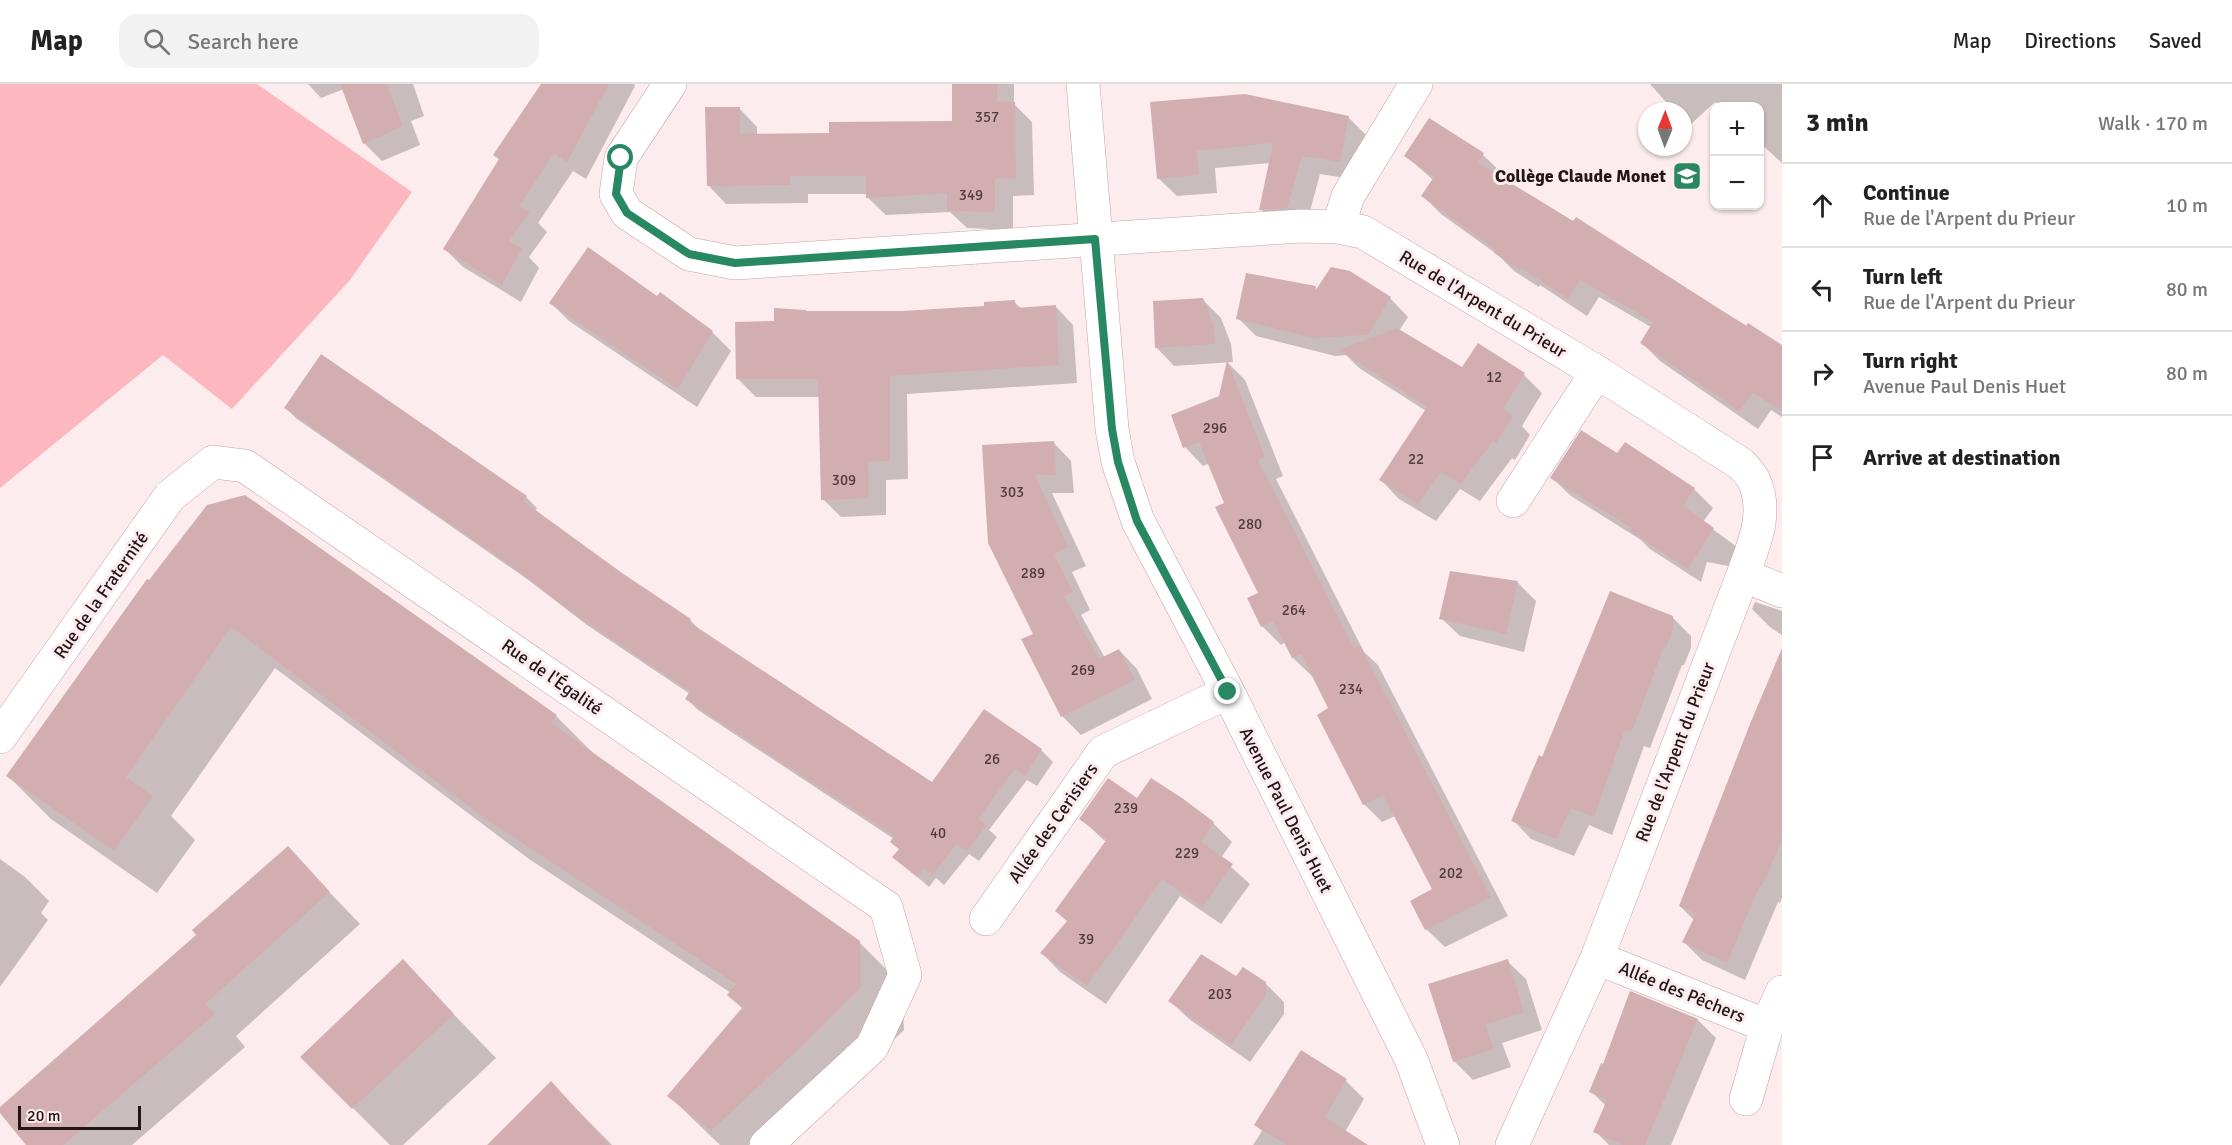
<!DOCTYPE html>
<html lang="en">
<head>
<meta charset="utf-8">
<style>
	body { margin:0; font-family:Signika,sans-serif; background:#f2f2f2; color:#222 }
	.controls { position:absolute; right:18px; top:18px; display:grid; overflow:hidden; border-radius:12px; box-shadow:0 2px 4px #0004 }
	.controls button { width:54px; height:54px; display:grid; place-items:center; padding:0; border:0; border-bottom:2px solid #e0e0e0; background:#fff; color:#222; font:30px sans-serif }
	.compass { position:absolute; left:1638px; top:18px; width:54px; height:54px; border-radius:50%; background:#fff; box-shadow:0 2px 4px #0004; rotate:1deg }
	.scale { position:absolute; left:18px; bottom:15px; width:123px; box-sizing:border-box; padding-left:6px; border:3px solid #231617; border-top:0; font-size:16px; line-height:21px; white-space:nowrap; color:#231617; -webkit-text-stroke:4px #fceced; paint-order:stroke }
	.stop { position:absolute; width:18px; height:18px; margin:-14px; border:4px solid #278862; border-radius:50%; background:#fff }
	.stop.end { background:#278862; border-color:#fff; box-shadow:0 2px 6px #0008 }
	.list { margin:0; padding:0; list-style:none }
	h2 { display:flex; justify-content:space-between; align-items:center; height:78px; margin:0; padding:0 24px; font-size:26px }
	h2 small { font-size:20px; font-weight:400; color:#767676 }
	.list li { display:grid; grid-template-columns:39px 1fr auto; gap:18px; align-items:center; box-sizing:border-box; height:84px; padding:0 24px; border-top:2px solid #e0e0e0 }
	.list b { display:block; font-size:22px; white-space:nowrap }
	.list p { margin:0; font-size:20px; white-space:nowrap; color:#767676 }
	.list em { font-size:20px; font-style:normal; color:#767676 }
	.icon { flex:none; width:33px; height:33px; fill:none; stroke:currentColor; stroke-width:2; stroke-linecap:round; stroke-linejoin:round }
	.map { position:relative; flex:none; width:1782px; height:1061px; overflow:hidden }
	header { display:flex; align-items:center; gap:36px; box-sizing:border-box; height:84px; padding:0 30px; background:#fff; border-bottom:2px solid #e0e0e0 }
	header strong { font-size:28px }
	nav { display:flex; gap:33px; margin-inline-start:auto; font-size:21px }
	.search { width:420px; height:54px; background:#f2f2f2; display:flex; align-items:center; gap:15px; box-sizing:border-box; padding:0 21px; border-radius:18px; color:#767676; font-size:22px }
	main { display:flex }
	aside { flex:1; background:#fff }
	.map>svg:first-child { display:block }
	.green { fill:#fcb8be }
	.shadow { fill:#0003 }
	.building { fill:#d3aeb1 }
	.lines { fill:none; stroke-linecap:round; stroke-linejoin:round }
	.street-casing { stroke:#c7a2a5; stroke-width:34 }
	.street { stroke:#fff; stroke-width:33 }
	.route { stroke:#278862; stroke-width:8 }
	.labels { text-anchor:middle; stroke-width:6; stroke-linejoin:round; paint-order:stroke }
	.number-label { font-size:15px; fill:#4f3c3e }
	.poi-label { font-size:18px; font-weight:bold; fill:#231617; stroke:#fceced; text-anchor:end }
	.street-label { font-size:18px; fill:#231617; stroke:#fceced }
</style>
</head>
<body>
<header>
<strong>Map</strong>
<div class="search"><svg class="icon" aria-label="search" viewBox="0 0 24 24"><circle cx="10" cy="10" r="6"/><path d="M15 15l6 6"/></svg>Search here</div>
<nav><a>Map</a><a>Directions</a><a>Saved</a></nav>
</header>
<main>
<div class="map">
<svg width="1782" height="1061" viewBox="0 0 1782 1061">
	<rect width="100%" height="100%" fill="#fceced"/>
	<path class="green" d="M0,0H257L412,108L350,196L232,325L163,271L0,404Z"/>
	<path class="shadow" d="M308,0H413L424,32L411,37L420,61L382,77L364,59L344,5L321,14Z
		M542,0H634L635,2L586,95L573,87L538,139L547,148L529,173L539,184L521,218L463,183L445,165L500,76L495,71Z
		M953,0H1014V20L1032,38L1034,111L1013,112V146L967,144L950,128L886,131L867,113V110H808V119L726,120L708,101L739,24L757,43V51L831,50L954,39Z
		M1650,0H1782V79L1760,59V22H1720L1715,18L1689,42L1683,36V27H1674Z
		M1152,19L1348,33L1366,51L1358,96L1320,90L1306,142L1279,144L1261,125L1270,79L1215,84L1217,109L1177,112L1158,94Z
		M1429,36L1483,71L1502,89L1499,93L1782,263V333L1771,326L1758,345L1660,277L1642,259L1651,243L1599,213L1587,232L1540,201L1539,203L1514,187L1498,171L1441,130L1423,112L1433,96L1406,72Z
		M1315,203L1317,206L1390,214L1408,233L1399,247L1463,285L1524,291L1542,309L1522,342L1530,351L1515,376L1512,374L1480,417L1460,405L1436,437L1399,415L1381,396L1426,327L1359,284L1346,271L1335,272L1256,252L1238,234Z
		M661,210L712,248L731,267L697,323L569,237L551,219L658,214Z
		M1202,215L1221,234L1231,260L1233,278L1174,282L1156,263Z
		M1014,218L1022,225L1055,222L1073,241L1077,299L907,310L908,395L886,396V431L841,433L823,415L820,313H756L737,294L775,238L808,229L902,228L986,223Z
		M1228,279L1245,296L1283,392L1276,395L1364,568L1378,581L1508,832L1445,863L1426,845L1434,806L1395,732L1382,738L1364,720L1330,625L1313,591L1312,592L1293,574L1285,558L1281,561L1262,542L1260,509L1210,379L1203,382L1185,363L1173,332L1221,314Z
		M286,324L526,413L537,424L535,428L621,490L690,536L701,547L932,700L984,627L1041,666L1053,678L1037,702L1027,696L989,746L997,753L979,777L969,770L944,801L936,794L929,803L894,773L900,766L892,758L894,755L698,626L687,615L690,610L587,541L527,495L297,335Z
		M1053,358L1071,377L1074,409H1052L1086,482L1072,488L1090,526L1081,531L1105,574L1119,566L1137,585L1152,615L1081,651L1063,633L1023,556L1035,550L989,458Z
		M1625,360L1694,405L1713,424L1703,438L1733,460L1752,479L1749,486L1707,478L1701,498L1650,465L1641,456L1571,412L1552,394L1617,371Z
		M1451,489L1518,499L1536,517L1524,568L1460,552L1441,534Z
		M148,497L556,632L597,673L859,858L902,901L904,946L785,1061H720L669,1012L743,925L731,909L529,775L275,584L171,732L195,756L157,809L51,735L8,692Z
		M1755,518L1782,527V551L1770,543L1752,525Z
		M1672,533L1691,552V564L1684,581H1682L1650,664L1644,662L1612,751L1589,741L1574,772L1531,755L1513,736L1543,675Z
		M1782,577V813L1780,819L1778,818L1745,896L1702,876L1684,858L1694,836L1680,822Z
		M1151,696L1213,739L1232,758L1221,774L1250,800L1221,840L1180,812L1106,920L1060,888L1042,869L1068,838L1107,759L1081,735L1138,716Z
		M288,765L360,840L236,952L245,963L132,1061H28L0,1025L199,851Z
		M0,775L25,793L49,817L41,829L48,836L0,903Z
		M1507,877L1526,895L1542,946L1502,959L1511,983L1473,996L1454,977Z
		M403,878L496,974L403,1061H390L302,973Z
		M1236,894L1265,899L1284,918V930L1250,978L1189,935L1170,917Z
		M1698,936L1716,954L1671,1061H1609L1595,1047L1606,1022L1591,1007Z
		M1302,968L1346,997L1364,1015L1345,1048L1359,1061H1253L1262,1047L1256,1041Z
		M551,999L612,1061H489Z"/>
	<path class="building" d="M340,0H387L403,42L363,60Z
		M541,0H609L567,78L554,70L519,122L530,128L509,157L522,164L502,201L443,165L499,75L493,71Z
		M952,0H997V17L1015,18L1016,94L995,95V128L947,127V109L866,114V92H790V101L707,102L705,23H740V50L829,49V38L952,37Z
		M1245,10L1349,32L1340,78L1302,72L1287,124L1259,126L1273,59L1197,67L1199,91L1157,95L1150,18Z
		M1429,34L1484,69L1478,79L1573,137L1576,133L1746,242L1748,239L1782,261V327L1753,309L1739,327L1640,259L1653,238L1580,196L1568,215L1521,184L1520,186L1494,169L1496,166L1421,112L1434,93L1404,72Z
		M588,163L657,212L660,208L713,247L678,305L549,219Z
		M1331,183L1350,187L1391,213L1368,251L1315,254L1236,235L1246,189L1316,202L1315,207Z
		M1203,214L1213,240L1215,260L1155,264L1153,217Z
		M1015,216L1016,224L1056,221L1059,281L890,292V377L868,378L869,414L821,416L818,295H736L735,238L774,237V224L806,226V227H902L984,222V218Z
		M1397,244L1462,283L1478,259L1525,289L1503,325L1513,332L1496,359L1493,357L1461,400L1441,388L1418,420L1379,396L1427,323L1339,266Z
		M321,270L527,412L523,417L622,489L691,535L689,538L932,698L984,625L1042,665L1025,692L1015,685L978,735L987,741L967,767L957,760L932,791L924,784L917,793L892,773L899,765L890,758L894,752L685,615L690,607L574,530L514,484L284,324Z
		M1227,276L1265,373L1258,376L1354,564L1360,561L1491,813L1425,846L1410,817L1432,805L1383,711L1363,721L1317,631L1328,624L1301,570L1292,574L1273,537L1261,543L1247,514L1258,509L1215,423L1224,419L1199,358L1183,364L1171,331L1219,312Z
		M1581,346L1617,369L1625,358L1695,404L1683,422L1714,444L1688,485L1630,447L1632,444L1550,394Z
		M1054,357L1056,391H1035L1068,463L1054,470L1073,508L1064,512L1099,575L1119,565L1135,596L1061,633L1021,555L1033,550L988,459L982,361Z
		M245,411L557,631L551,639L860,857L861,903L802,962L711,1047L667,1012L742,924L727,911L736,900L486,735L231,543L126,693L153,712L114,767L6,692L147,495L149,496L207,421Z
		M1450,487L1518,497L1506,550L1439,535Z
		M1610,507L1673,532V545L1666,564L1664,563L1632,647L1625,645L1594,733L1571,724L1556,755L1511,737L1539,671L1542,673Z
		M1782,564V756L1762,802L1760,801L1727,879L1682,858L1696,830L1679,822L1750,640Z
		M1108,694L1137,714L1151,694L1182,714L1214,738L1201,758L1233,780L1203,823L1162,795L1087,902L1040,869L1067,837L1055,827L1107,755L1079,735Z
		M288,762L330,808L205,920L215,930L63,1061H26L0,1029V1023L196,851L192,846Z
		M1201,870L1236,892L1243,883L1266,898V911L1231,961L1168,917Z
		M403,875L454,930L352,1025L300,973Z
		M1508,875L1524,928L1485,941L1494,965L1453,978L1428,900Z
		M1630,907L1698,935L1645,1061H1623L1593,1048L1607,1016L1589,1008L1601,979L1603,980Z
		M1301,966L1347,995L1325,1033L1368,1061H1287L1254,1041Z
		M551,997L609,1061H487Z"/>
	<g class="lines">
		<g class="street-casing">
			<path id="street" d="M670,0L621,74L616,110L627,129L689,170L735,179L1301,142L1338,143L1363,148L1597,288L1741,380C1746,386 1753,392 1755,399C1768,431 1753,462 1743,491L1597,874L1512,1061
				M1083,0L1112,345L1118,378L1138,437L1228,608L1411,975L1443,1061
				M1338,143L1348,112L1416,0
				M1513,417L1597,288
				M1743,491L1782,507
				M0,653L170,412L213,378L245,382L886,823L905,891L872,963L766,1061
				M986,835L1103,668L1228,608
				M1597,874L1767,942
				M1746,1015L1767,942L1782,908"/>
		</g>
		<use href="#street" class="street"/>
	</g>
	<g class="lines">
		<path class="route" d="M621,74L616,110L627,129L689,170L735,179L1095,155L1112,345L1118,378L1137,437L1228,608"/>
	</g>
	<defs>
		<g id="school-square" transform="scale(1.5)"><rect x="-9" y="-9" width="18" height="18" rx="4" fill="#278862" stroke="#fceced"/><path d="M0-5L7-2L0 1L-7-2ZM-4 1L0 2.5L4 1V4Q0 6-4 4Z" fill="#fff"/></g>
	</defs>
	<g fill-rule="evenodd">
		<use href="#school-square" x="1687" y="92"/>
	</g>
	<g class="labels">
		<g class="number-label">
			<text x="987" y="38">357</text>
			<text x="971" y="116">349</text>
			<text x="1494" y="298">12</text>
			<text x="1215" y="349">296</text>
			<text x="1416" y="380">22</text>
			<text x="844" y="401">309</text>
			<text x="1012" y="413">303</text>
			<text x="1250" y="445">280</text>
			<text x="1033" y="494">289</text>
			<text x="1294" y="531">264</text>
			<text x="1083" y="591">269</text>
			<text x="1351" y="610">234</text>
			<text x="992" y="680">26</text>
			<text x="1126" y="729">239</text>
			<text x="938" y="754">40</text>
			<text x="1187" y="774">229</text>
			<text x="1451" y="794">202</text>
			<text x="1086" y="860">39</text>
			<text x="1220" y="915">203</text>
		</g>
		<g class="poi-label">
			<text x="1666" y="98">Collège Claude Monet</text>
		</g>
		<g class="street-label">
			<text transform="translate(1483 220) rotate(31)" y="6">Rue de l'Arpent du Prieur</text>
			<text transform="translate(101 511) rotate(-55)" y="6">Rue de la Fraternité</text>
			<text transform="translate(552 593) rotate(35)" y="6">Rue de l'Égalité</text>
			<text transform="translate(1675 668) rotate(-69)" y="6">Rue de l'Arpent du Prieur</text>
			<text transform="translate(1286 726) rotate(63)" y="6">Avenue Paul Denis Huet</text>
			<text transform="translate(1053 739) rotate(-55)" y="6">Allée des Cerisiers</text>
			<text transform="translate(1682 908) rotate(22)" y="6">Allée des Pêchers</text>
		</g>
	</g>
</svg>
<div class="controls">
<button>+</button>
<button>−</button>
</div>
<svg class="compass" viewBox="-18 -18 36 36"><path d="M0-13l5 13h-10z" fill="#e53935"/><path d="M0 13l5-13h-10z" fill="#767676"/></svg>
<div class="scale">20 m</div>
<div class="stop" style="left:621px;top:74px"></div>
<div class="stop end" style="left:1228px;top:608px"></div>
</div>
<aside>
<h2>3 min<small>Walk · 170 m</small></h2>
<ul class="list">
<li><svg class="icon" aria-label="ahead" viewBox="0 0 24 24"><path d="M12 20V5M6 11l6-6 6 6"/></svg><div><b>Continue</b><p>Rue de l'Arpent du Prieur</p></div><em>10 m</em></li>
<li><svg class="icon" aria-label="left" viewBox="0 0 24 24"><path d="M17 20v-9H6M10 6l-5 5 5 5"/></svg><div><b>Turn left</b><p>Rue de l'Arpent du Prieur</p></div><em>80 m</em></li>
<li><svg class="icon" aria-label="right" viewBox="0 0 24 24"><path d="M7 20v-9h11M14 6l5 5-5 5"/></svg><div><b>Turn right</b><p>Avenue Paul Denis Huet</p></div><em>80 m</em></li>
<li><svg class="icon" aria-label="arrive" viewBox="0 0 24 24"><path d="M6 21V4h12l-3 4 3 4H6"/></svg><div><b>Arrive at destination</b></div></li>
</ul>
</aside>
</main>
</body>
</html>
